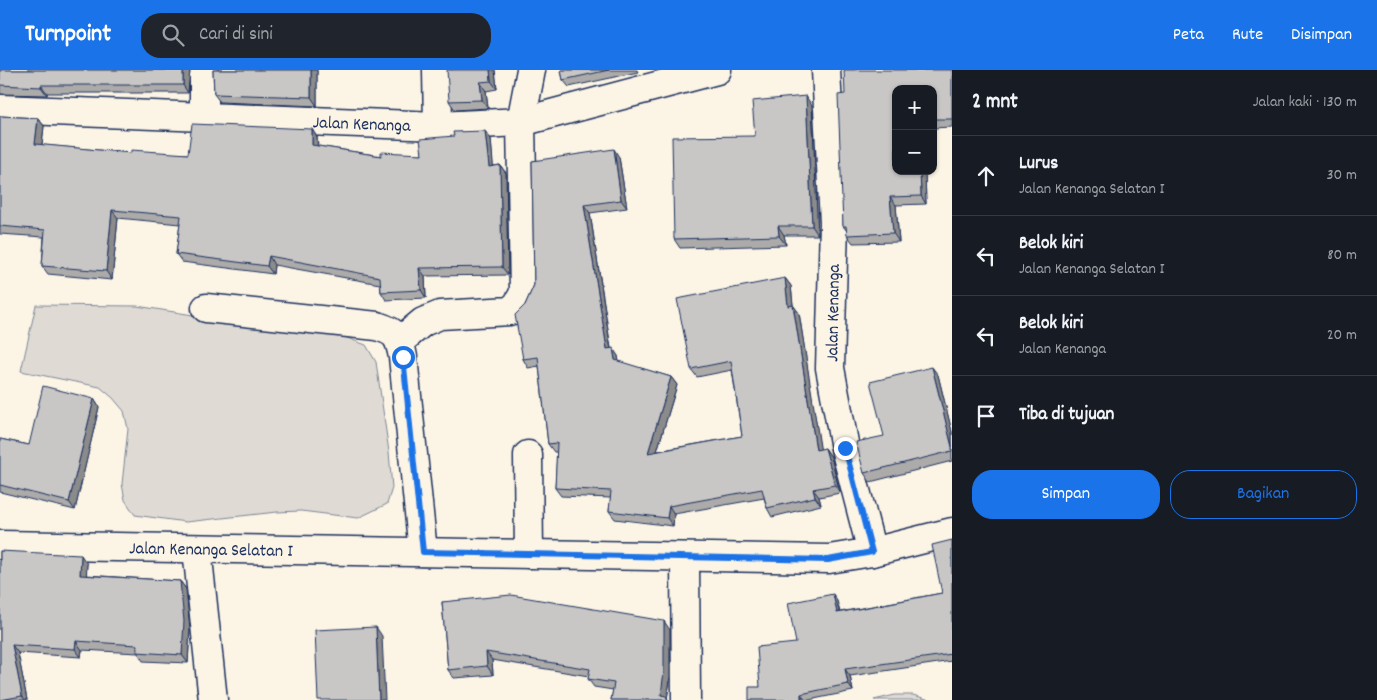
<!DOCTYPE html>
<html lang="id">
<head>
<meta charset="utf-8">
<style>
	body { margin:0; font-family:Dekko,sans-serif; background:#20242c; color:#f1f3f6 }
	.controls { position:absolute; right:15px; top:15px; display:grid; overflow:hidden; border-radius:10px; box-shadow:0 1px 4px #0004 }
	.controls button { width:45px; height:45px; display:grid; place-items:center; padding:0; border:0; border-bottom:1px solid #363941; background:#171b24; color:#f1f3f6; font:25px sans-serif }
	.stop { position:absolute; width:15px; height:15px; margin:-11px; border:4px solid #1a73e8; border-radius:50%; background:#fff }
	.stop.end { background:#1a73e8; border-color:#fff; box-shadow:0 1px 5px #0008 }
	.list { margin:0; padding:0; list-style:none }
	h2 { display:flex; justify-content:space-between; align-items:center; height:65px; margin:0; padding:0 20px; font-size:21px }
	h2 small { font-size:16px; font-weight:400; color:#9ea1a6 }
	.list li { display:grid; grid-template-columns:32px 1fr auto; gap:15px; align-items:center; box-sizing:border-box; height:80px; padding:0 20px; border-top:1px solid #363941 }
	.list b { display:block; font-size:19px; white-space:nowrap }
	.list p { margin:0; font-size:16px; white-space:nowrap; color:#9ea1a6 }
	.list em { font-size:16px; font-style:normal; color:#9ea1a6 }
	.actions { display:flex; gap:10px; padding:15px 20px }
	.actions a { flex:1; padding:11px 0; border:1px solid #1a73e8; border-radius:20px; text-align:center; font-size:18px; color:#1a73e8 }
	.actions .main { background:#1a73e8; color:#fff }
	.icon { flex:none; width:28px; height:28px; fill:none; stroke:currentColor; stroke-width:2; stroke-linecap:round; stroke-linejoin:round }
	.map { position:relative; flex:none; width:952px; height:630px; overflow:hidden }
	header { display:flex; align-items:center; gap:30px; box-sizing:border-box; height:70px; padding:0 25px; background:#1a73e8; color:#fff }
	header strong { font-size:24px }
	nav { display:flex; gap:28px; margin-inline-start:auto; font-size:18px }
	.search { width:350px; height:45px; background:#20242c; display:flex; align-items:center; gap:12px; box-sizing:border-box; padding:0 18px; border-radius:20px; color:#9ea1a6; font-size:19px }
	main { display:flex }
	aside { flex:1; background:#171b24 }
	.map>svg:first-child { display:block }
	.green { fill:#dfdbd4; stroke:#7d8599 }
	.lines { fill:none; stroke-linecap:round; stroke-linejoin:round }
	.minor-casing { stroke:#1b2f5e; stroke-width:31 }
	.minor { stroke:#fcf5e5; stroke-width:28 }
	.wall { fill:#acabaa; stroke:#1b2f5e }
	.shaded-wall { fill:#8c8b8b; stroke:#1b2f5e }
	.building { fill:#c8c7c6; stroke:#1b2f5e }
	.route { stroke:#1a73e8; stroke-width:6 }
	.labels { text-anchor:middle; stroke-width:4; stroke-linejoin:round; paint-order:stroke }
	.street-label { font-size:18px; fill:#1b2f5e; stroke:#fcf5e5 }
</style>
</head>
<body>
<header>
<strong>Turnpoint</strong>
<div class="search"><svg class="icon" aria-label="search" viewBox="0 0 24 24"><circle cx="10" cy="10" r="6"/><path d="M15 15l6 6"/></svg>Cari di sini</div>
<nav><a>Peta</a><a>Rute</a><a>Disimpan</a></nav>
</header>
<main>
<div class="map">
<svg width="952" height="630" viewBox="0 0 952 630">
	<rect width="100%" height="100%" fill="#fcf5e5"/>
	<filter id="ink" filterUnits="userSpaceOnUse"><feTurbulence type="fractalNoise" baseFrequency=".02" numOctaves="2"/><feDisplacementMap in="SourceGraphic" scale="10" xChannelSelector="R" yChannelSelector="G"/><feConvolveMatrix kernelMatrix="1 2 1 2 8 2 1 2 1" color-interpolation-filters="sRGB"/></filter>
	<g filter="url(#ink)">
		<path class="green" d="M36,235L137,236L218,249L331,262L366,275L376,292L389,382L392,418L387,434L358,448L301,441L277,442L186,452L135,445L125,430L122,414L128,359L124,341L113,328L100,317L21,301Z
			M895,625H913L930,630H874Z"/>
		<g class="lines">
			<g class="minor-casing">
				<g id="minor">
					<path d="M437,0L438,56"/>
					<path d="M826,0L834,153L830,298L845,378L872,482"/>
					<path id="s1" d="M0,39L438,56L521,52L717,0"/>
					<path d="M204,48V0"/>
					<path d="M206,238L377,256C397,262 399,267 403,287L423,482"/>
					<path d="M400,271L423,252L440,245L510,241L517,235L524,223L521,52L531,0"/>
					<path d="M528,385L529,484"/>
					<path id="s2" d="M0,475L829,489L872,482L952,462"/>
					<path d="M197,479L213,630"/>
					<path d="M685,487L686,630"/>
				</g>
			</g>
			<use href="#minor" class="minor"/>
		</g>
		<path class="wall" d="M0,0H190L188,23H47V25L0,24Z
			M213,0H317V36L220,32L214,24Z
			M495,0L497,19L486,21L488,38L455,40L449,31Z
			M561,0H637L638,2L569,17L563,10Z
			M952,0V57L933,58V19H896V101H925L926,134L896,135L899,172L853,173L847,165V161L843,156L845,24Z
			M812,36L818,165H784L786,175L680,178L674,169L755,66Z
			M0,46L38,48L44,56L42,75L131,83L188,84L317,67L318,76L381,86L422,84L491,69L493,96L500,95L506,103L508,205L425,206L426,228L386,230L381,222L380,214L274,195L273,204L182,192L176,184L180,154L118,148L112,210L48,204L42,196L44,167L0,164Z
			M619,87L627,138L590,143L611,278L618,286L619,292L671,307L677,315L657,381L742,366L732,300L697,307L691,299L785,208L791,216L793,235L799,243L820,380L825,378L831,387L840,423L819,427L821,435L772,447L767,438L764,428L674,444L673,456L615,449L609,441L611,428L561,426L555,418L557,382H554L548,374L539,296L528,298L523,289L525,235L534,215L532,91Z
			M938,305L952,362V391L870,412L864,403L884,366Z
			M94,329L99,337L75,440L0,422V369L29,375Z
			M952,470V591L850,606L853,621L809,630H749L796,573L837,531L840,542L942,523Z
			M0,481L87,494L86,505L180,511L186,519L190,559L188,593L143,591L138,583L82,580L81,587L18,583L27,630H0Z
			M442,532L670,560V610L667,629L668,630H611L613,620L594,617L588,609L589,606L492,590L493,605L454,608L448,600Z"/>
		<path class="shaded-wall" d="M183,0H190L188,23L183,15Z
			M311,0H317V36L311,27Z
			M490,0H495L497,19L491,11Z
			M480,12L486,21L488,38L482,30Z
			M41,15L47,23V25L41,17Z
			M806,26L812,36L818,165L812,156Z
			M38,48L44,56L41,82L35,74Z
			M312,59L317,67L318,83L312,75Z
			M485,61L491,69L494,105L489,97Z
			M614,79L619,87L627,138L621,130Z
			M500,95L506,103L508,205L502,197Z
			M920,101H925L926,134L921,126Z
			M890,127L896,135L899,172L893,163Z
			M584,135L590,143L612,287L607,279Z
			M112,140L118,148L112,210L106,201Z
			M778,156L784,165L786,175L779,166Z
			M269,186L274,195L273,204L267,196Z
			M419,198L425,206L426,228L421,220Z
			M785,208L791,216L794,244L788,236Z
			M793,235L799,243L822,389L816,380Z
			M613,278L618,286L620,298L615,290Z
			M932,297L938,305L952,362V377Z
			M671,307L677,315L654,391L648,383Z
			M94,329L99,337L75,440L69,432Z
			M825,378L831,387L840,423L835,415Z
			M813,419L819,427L821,435L815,427Z
			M669,436L674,444L673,456L667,448Z
			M81,485L87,494L86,513L80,505Z
			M180,511L186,519L190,559L188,593L182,585Z
			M833,524L837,531L841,550L837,543Z
			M664,551L670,560V610L667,629L668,630L661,625Z
			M376,557L382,566L385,630H379Z
			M76,571L82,580L81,587L75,579Z
			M12,575L18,583L27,630H25L22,626Z
			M486,582L492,590L493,605L487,596Z
			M845,599L850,606L853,621L848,614Z
			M801,624L805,630H801Z"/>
		<path class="building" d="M0,0H183V15H41V17L0,15Z
			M213,0H311V27L214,24Z
			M447,0H490L491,11L480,12L482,30L449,31Z
			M561,0H609L563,10Z
			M844,0H952V49H933V19H896V101H920L921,126L890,127L893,163L847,165L846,156H843L838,25L845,24Z
			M806,26L812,156H778L779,166L674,169L672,67L755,66L752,31Z
			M0,46L38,48L35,74L131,83V80L188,84L192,54L312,59V75L381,86V82L422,84L420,69L454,66L453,62L485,61L489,97L500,95L502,197L419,198L421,220L381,222L380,207L269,186L267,196L176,184L181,146L112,140L106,201L42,196L45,160L0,156Z
			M614,79L621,130L584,135L607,279L613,278L615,290L671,307L648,383L742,366L731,291L691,299L677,229L785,208L788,236L793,235L816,380L825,378L835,415L813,419L815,427L767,438L762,419L669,436L667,448L609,441L611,421L555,418L557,373L548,374L538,287L523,289L515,245L525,235L534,215L532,91Z
			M932,297L952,377V381L864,403L856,372L884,366L870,312Z
			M43,316L94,329L69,432L0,415V369L29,375Z
			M952,470V584L845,599L848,614L801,624V630H749V617H760L757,577L796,573L788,533L833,524L837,543L942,523L932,475Z
			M0,481L81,485L80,505L180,511L184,551L182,585L137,582V575L76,571L75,579L12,575L22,626L0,630Z
			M511,525L664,551V601L661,625L666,626L668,630H611L614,613L588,609L590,599L486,582L487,596L448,600L442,532Z
			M376,557L379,630H318L315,560Z"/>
	</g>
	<g class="lines" filter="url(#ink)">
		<path class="route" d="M403,287L423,482L828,490L872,482L845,378"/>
	</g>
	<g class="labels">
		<g class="street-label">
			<text dy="6" stroke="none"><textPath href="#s1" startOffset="362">Jalan Kenanga</textPath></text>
			<text transform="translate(832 243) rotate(-89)" y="6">Jalan Kenanga</text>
			<text dy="6" stroke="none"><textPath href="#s2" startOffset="211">Jalan Kenanga Selatan I</textPath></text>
		</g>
	</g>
</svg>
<div class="controls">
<button>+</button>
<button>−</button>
</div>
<div class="stop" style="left:403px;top:287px"></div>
<div class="stop end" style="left:845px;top:378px"></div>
</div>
<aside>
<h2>2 mnt<small>Jalan kaki · 130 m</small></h2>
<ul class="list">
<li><svg class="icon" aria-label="ahead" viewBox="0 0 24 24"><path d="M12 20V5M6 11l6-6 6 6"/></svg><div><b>Lurus</b><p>Jalan Kenanga Selatan I</p></div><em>30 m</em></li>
<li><svg class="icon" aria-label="left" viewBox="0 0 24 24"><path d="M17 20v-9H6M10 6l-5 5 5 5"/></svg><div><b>Belok kiri</b><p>Jalan Kenanga Selatan I</p></div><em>80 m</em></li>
<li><svg class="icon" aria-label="left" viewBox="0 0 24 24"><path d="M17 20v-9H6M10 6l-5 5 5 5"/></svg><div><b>Belok kiri</b><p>Jalan Kenanga</p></div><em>20 m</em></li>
<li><svg class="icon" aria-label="arrive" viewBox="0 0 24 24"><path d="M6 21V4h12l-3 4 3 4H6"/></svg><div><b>Tiba di tujuan</b></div></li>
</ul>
<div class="actions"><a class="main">Simpan</a><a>Bagikan</a></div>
</aside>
</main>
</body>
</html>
